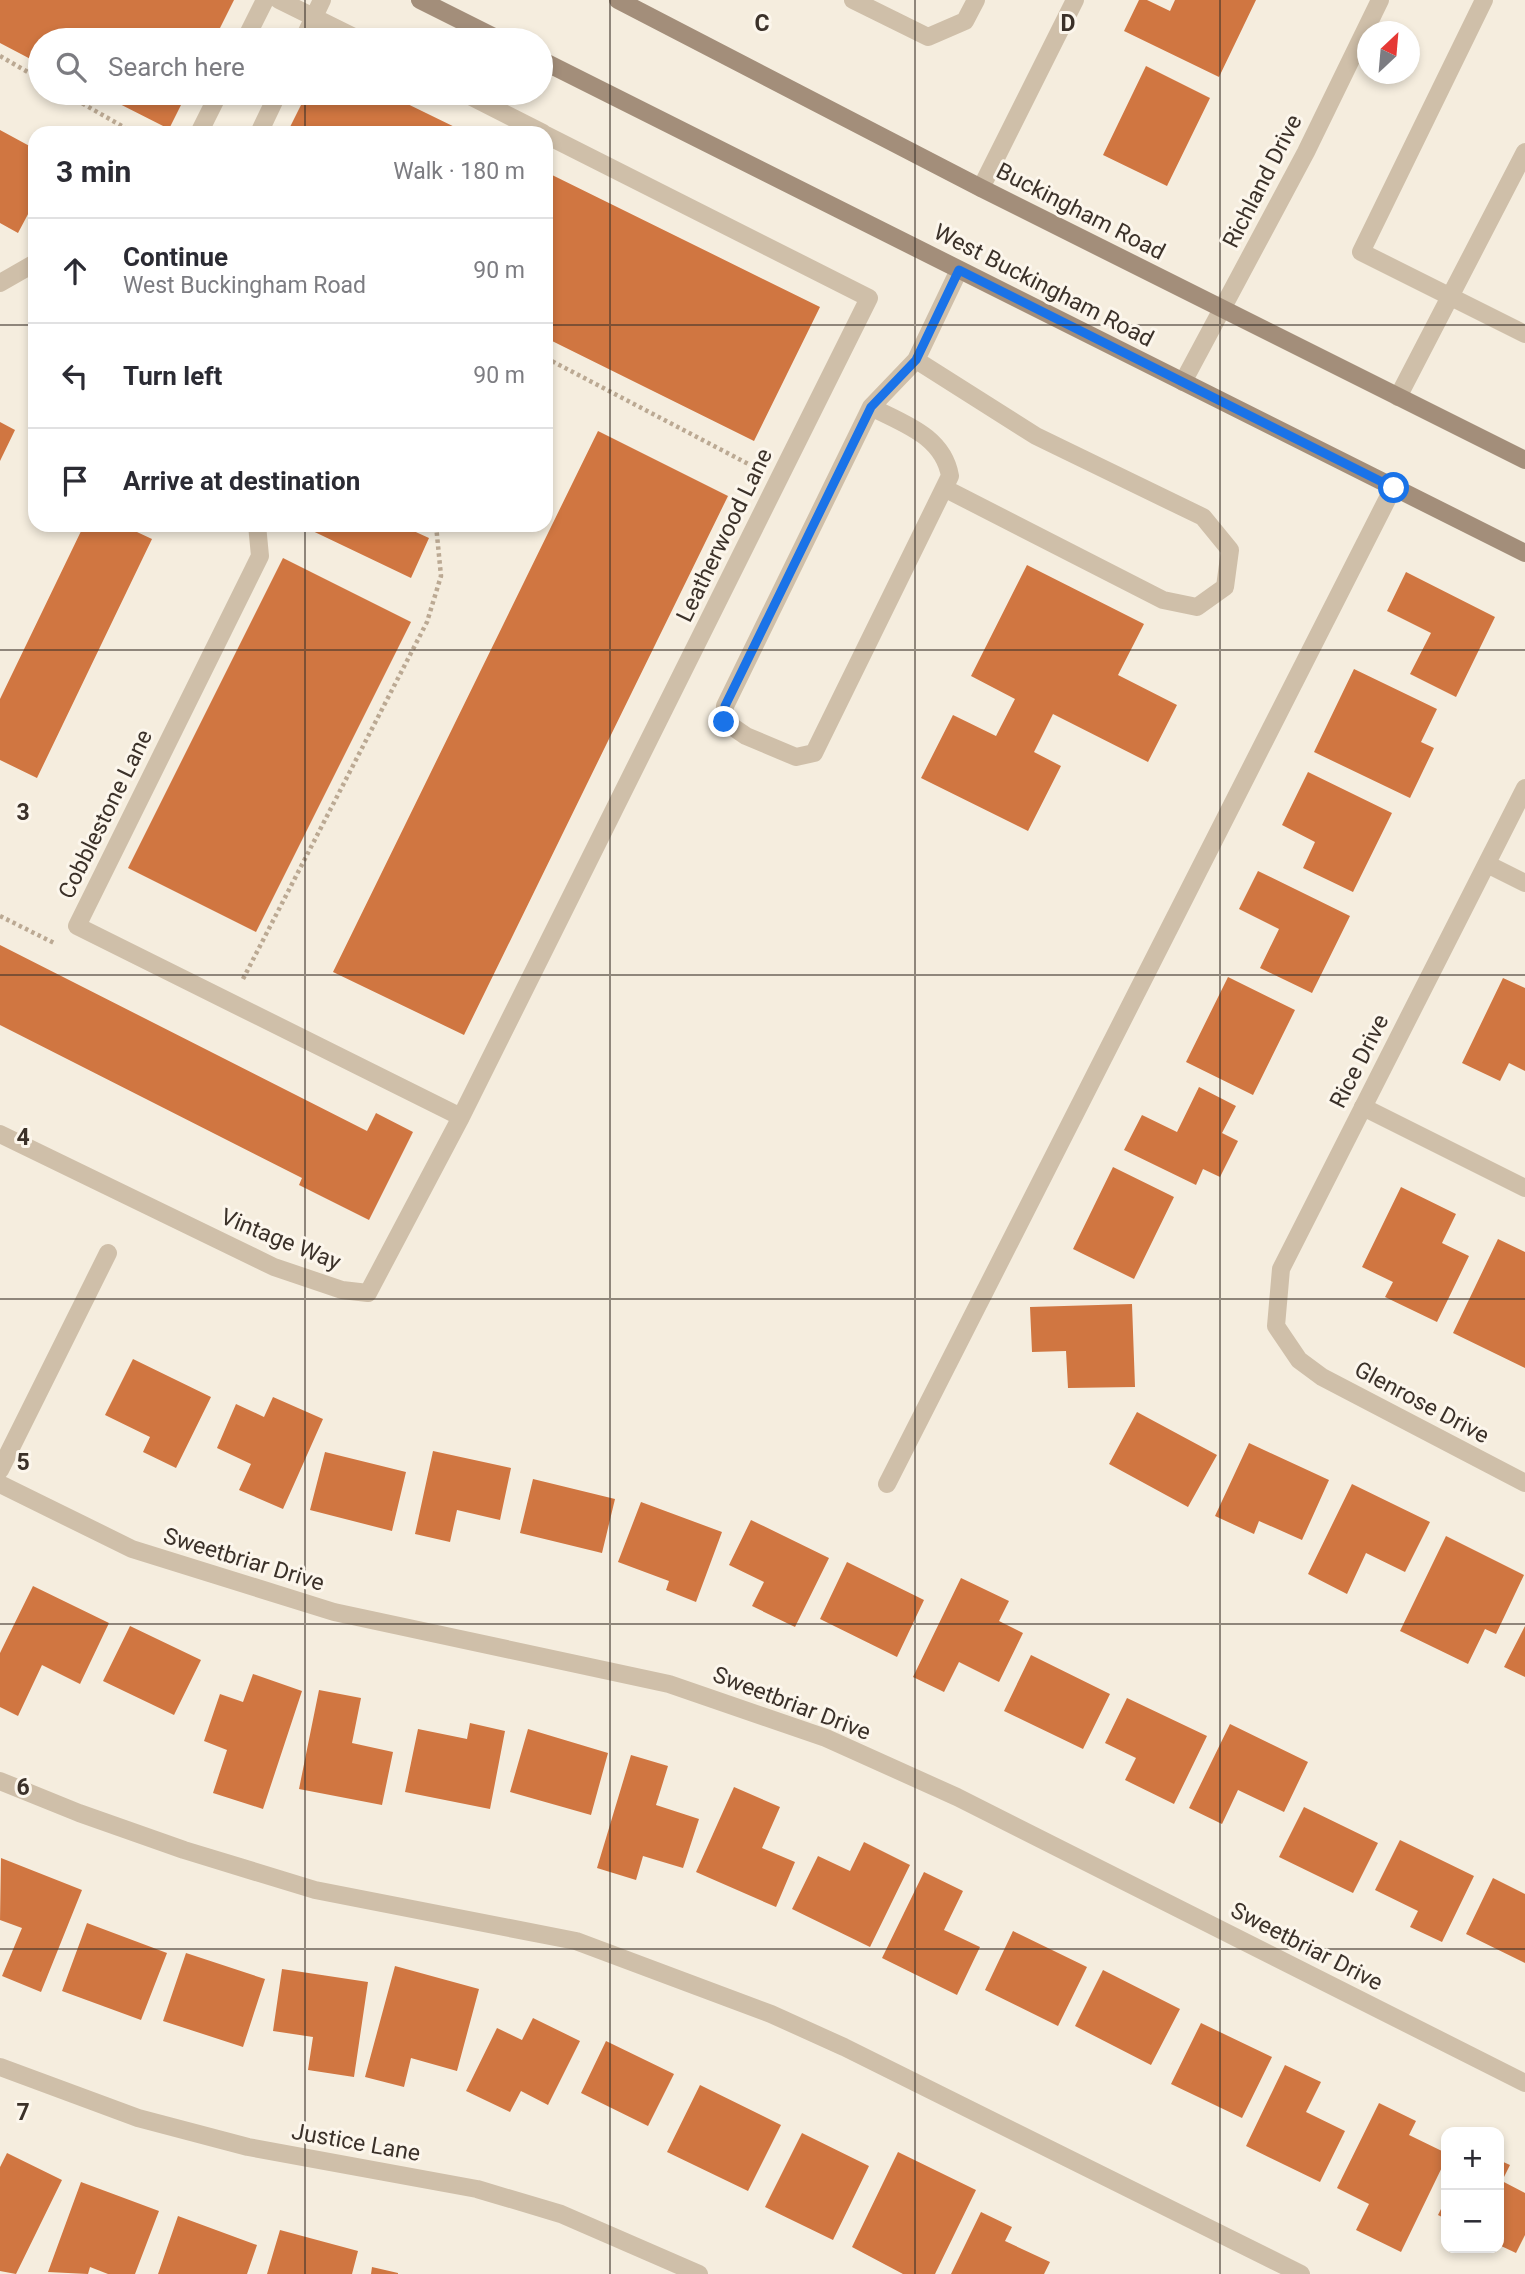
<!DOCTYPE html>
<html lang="en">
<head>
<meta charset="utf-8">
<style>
	body { margin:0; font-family:Roboto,sans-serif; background:#f2f2f3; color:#2b2b33 }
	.controls { position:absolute; right:21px; bottom:21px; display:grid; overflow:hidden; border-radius:14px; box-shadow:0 4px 10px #0003 }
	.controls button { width:63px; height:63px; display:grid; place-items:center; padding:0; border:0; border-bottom:2px solid #e1e1e2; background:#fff; color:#2b2b33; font:35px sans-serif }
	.compass { position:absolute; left:1357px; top:21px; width:63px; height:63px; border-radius:50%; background:#fff; box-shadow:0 4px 10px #0003; rotate:26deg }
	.stop { position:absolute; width:21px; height:21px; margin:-16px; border:5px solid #1a73e8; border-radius:50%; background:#fff }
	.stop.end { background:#1a73e8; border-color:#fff; box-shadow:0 2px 7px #0008 }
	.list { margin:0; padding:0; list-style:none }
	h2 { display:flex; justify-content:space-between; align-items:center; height:91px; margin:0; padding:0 28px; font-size:30px }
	h2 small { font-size:23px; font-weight:400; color:#7c7c81 }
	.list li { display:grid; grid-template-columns:46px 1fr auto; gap:21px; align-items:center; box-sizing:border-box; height:105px; padding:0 28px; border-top:2px solid #e1e1e2 }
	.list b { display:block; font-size:26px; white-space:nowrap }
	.list p { margin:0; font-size:23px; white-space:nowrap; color:#7c7c81 }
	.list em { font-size:23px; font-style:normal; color:#7c7c81 }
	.icon { flex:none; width:38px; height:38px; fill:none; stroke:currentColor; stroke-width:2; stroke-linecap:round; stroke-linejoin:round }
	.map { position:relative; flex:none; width:1525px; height:2274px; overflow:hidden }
	.search { position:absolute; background:#fff; box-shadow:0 4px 10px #0003; left:28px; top:28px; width:525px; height:77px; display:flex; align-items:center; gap:18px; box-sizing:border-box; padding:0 24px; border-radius:38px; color:#7c7c81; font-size:26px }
	.panel { position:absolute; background:#fff; box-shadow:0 4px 10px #0003; left:28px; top:126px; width:525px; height:406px; border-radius:21px }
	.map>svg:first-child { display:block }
	.building { fill:#d07641 }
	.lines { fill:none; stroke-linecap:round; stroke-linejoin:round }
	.path { stroke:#bba993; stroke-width:4.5; stroke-dasharray:3.5 3.5; stroke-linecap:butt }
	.lane { stroke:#cfbfa9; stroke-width:18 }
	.street { stroke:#cfbfa9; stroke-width:18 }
	.secondary { stroke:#a38e7a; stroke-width:18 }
	.route { stroke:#1a73e8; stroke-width:9 }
	.grid { fill:none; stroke:#3b3129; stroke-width:2; stroke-opacity:0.55 }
	.labels { text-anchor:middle; stroke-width:6; stroke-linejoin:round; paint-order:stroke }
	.street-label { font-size:23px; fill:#3b3129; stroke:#fcf6ec }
	.grid-label { font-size:23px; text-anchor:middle; font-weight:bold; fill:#3b3129; stroke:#fcf6ec; stroke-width:6; stroke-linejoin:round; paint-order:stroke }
</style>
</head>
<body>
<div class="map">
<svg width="1525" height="2274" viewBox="0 0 1525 2274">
	<rect width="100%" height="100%" fill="#f5edde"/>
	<path class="building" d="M0,0H234L214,40H40V64L0,43Z
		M1139,0H1147L1170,11L1175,0H1256L1219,77L1124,31Z
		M1146,66L1210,98L1167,186L1103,155Z
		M98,93H187L169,129Z
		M307,93H385L467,133H287Z
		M0,130L35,149V201L18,233L0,223Z
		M546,172L820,307L754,441L546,338Z
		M0,422L15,430L0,461Z
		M598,431L728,496L464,1035L333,972Z
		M84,525H122L152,539L37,778L0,760V699Z
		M300,525H408L407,528L429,538L411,578Z
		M283,558L411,622L256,932L128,868Z
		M1027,565L1144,624L1118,675L1177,705L1148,762L1053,714L1034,752L1061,766L1028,831L921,778L953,715L996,736L1015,699L971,676Z
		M1406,572L1495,617L1456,697L1410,674L1431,633L1387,611Z
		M1354,669L1437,709L1421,742L1434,748L1410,798L1314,752Z
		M1308,772L1392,813L1353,892L1303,868L1315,842L1282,825Z
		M1258,871L1350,916L1312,993L1260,968L1279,929L1239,909Z
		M0,945L367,1131L376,1113L413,1132L369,1220L299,1185L302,1178L0,1025Z
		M1228,977L1295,1010L1253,1095L1186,1062Z
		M1503,978L1525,988V1071L1509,1063L1500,1081L1462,1063Z
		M1199,1087L1236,1106L1222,1133L1238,1141L1220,1177L1203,1169L1196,1185L1124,1150L1142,1115L1177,1132Z
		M1113,1167L1174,1197L1134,1279L1073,1249Z
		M1401,1187L1456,1214L1442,1243L1469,1256L1437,1322L1385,1297L1393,1282L1362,1267Z
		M1498,1239L1525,1252V1368L1453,1333Z
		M1132,1304L1135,1387L1068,1388L1066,1351L1032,1352L1030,1307Z
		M133,1359L211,1397L176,1468L143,1452L150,1437L105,1415Z
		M273,1397L323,1419L283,1509L239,1490L251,1464L217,1448L236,1404L264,1417Z
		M1137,1412L1217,1455L1188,1507L1109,1464Z
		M1249,1443L1329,1480L1302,1540L1259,1521L1254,1534L1215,1516Z
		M433,1451L511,1468L500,1520L457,1510L450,1542L415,1534Z
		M325,1452L406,1472L392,1531L310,1510Z
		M533,1479L615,1499L602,1553L520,1533Z
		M1352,1484L1430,1522L1405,1572L1366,1553L1347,1594L1308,1574Z
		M641,1502L722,1532L696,1602L666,1590L669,1581L618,1562Z
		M751,1520L829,1558L795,1627L752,1606L764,1582L729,1565Z
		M1446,1536L1524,1575L1496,1634L1485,1629L1468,1664L1400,1631Z
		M847,1562L924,1600L897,1657L820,1619Z
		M961,1578L1009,1601L999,1621L1023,1633L999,1682L959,1662L944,1692L913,1677Z
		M33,1586L109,1623L80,1684L42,1665L18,1716L0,1707V1653Z
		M130,1626L201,1660L174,1715L103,1681Z
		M1525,1626V1677L1504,1667Z
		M1031,1655L1110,1694L1083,1749L1004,1711Z
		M253,1674L302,1691L263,1809L213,1793L227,1750L204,1741L220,1694L243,1702Z
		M319,1690L361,1698L352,1743L393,1752L382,1805L299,1789Z
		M1127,1698L1207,1736L1174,1804L1125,1780L1136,1758L1105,1743Z
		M470,1723L505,1731L490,1809L405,1792L418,1729L467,1739Z
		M1230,1724L1308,1762L1284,1812L1238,1790L1222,1824L1189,1808Z
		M528,1729L608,1753L591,1815L510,1792Z
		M631,1755L668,1766L656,1805L699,1819L683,1868L643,1856L636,1880L597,1868Z
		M734,1787L780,1807L762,1848L795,1862L776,1907L696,1872Z
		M1304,1807L1378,1843L1353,1893L1279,1857Z
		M1400,1840L1474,1876L1442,1942L1410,1927L1418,1911L1375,1890Z
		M864,1842L910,1865L870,1947L792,1909L818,1856L850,1871Z
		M1,1858L82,1890L41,1992L2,1976L22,1928L0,1920Z
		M924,1872L963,1891L944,1930L980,1947L957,1995L882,1958Z
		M1493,1878L1525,1894V1963L1466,1934Z
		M87,1923L167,1953L141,2020L62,1991Z
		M1013,1931L1087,1967L1058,2026L985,1990Z
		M186,1953L265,1979L243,2047L163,2021Z
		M395,1966L479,1989L457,2071L411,2058L404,2087L365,2077Z
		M282,1969L368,1982L354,2077L308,2070L313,2037L273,2031Z
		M1103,1970L1180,2009L1151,2065L1075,2026Z
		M533,2018L580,2041L548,2105L521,2091L510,2112L466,2091L497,2028L522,2040Z
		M1201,2023L1272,2057L1242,2118L1171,2084Z
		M606,2041L674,2074L648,2126L581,2093Z
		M1285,2065L1321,2082L1306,2112L1345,2131L1320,2182L1246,2146Z
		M700,2085L781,2125L748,2191L667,2152Z
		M1379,2103L1416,2121L1409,2135L1446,2153V2159L1401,2252L1356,2230L1369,2204L1337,2188Z
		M802,2133L869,2166L833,2240L765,2207Z
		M898,2152L976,2190L935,2274H903L852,2247Z
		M7,2153L62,2180L16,2274L0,2271V2167Z
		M1499,2160L1510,2165L1502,2181L1525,2193V2235L1516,2253L1499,2245Z
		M81,2182L159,2211L135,2274H108L90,2267L88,2274L48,2272Z
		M1446,2199V2219L1438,2215Z
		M981,2212L1012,2227L1005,2241L1050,2262L1044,2274H951Z
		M178,2216L257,2245L247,2274H158Z
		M280,2230L358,2251L352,2274H267Z
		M372,2267L398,2273V2274H371Z"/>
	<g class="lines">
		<path class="path" d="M0,56L40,79
			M64,93L134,133
			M546,358L756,468
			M0,916L56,944
			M243,979L427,622L441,576L436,525"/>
		<path class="lane" d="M279,0L360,40
			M853,0L928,37L965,21L976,0
			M1484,0L1361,252L1525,334
			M245,40L265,0
			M303,40L322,0
			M464,93L543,133
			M199,133L219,93
			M259,133L278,93
			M981,188L1075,0
			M0,283L35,263
			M916,360L1036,436L1203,517L1230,550L1225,587L1197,607L1163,600L944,488
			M1398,397L1525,152
			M871,407C904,424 943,436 950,476L814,753L796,757L746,736L724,721L725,706L871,407L916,360L959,270
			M257,525L260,556L77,926L461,1117
			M1363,1107L1525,1188
			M0,1134L274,1267L342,1290L368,1293L461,1117L869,298L546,135
			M887,1484L1393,488
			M0,1781L79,1813L184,1850L315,1890L576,1941L771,2014L844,2047L1301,2274"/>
		<path class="street" d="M1183,382L1306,152L1380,0
			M1525,788L1281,1269L1276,1326L1299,1360L1322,1377L1525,1483
			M1487,864L1525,883
			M0,1470L108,1253
			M0,1484L132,1549L334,1612L669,1684L826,1738L957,1797L1525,2083
			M0,2067L138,2118L248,2147L477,2189L561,2214L699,2274"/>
		<path class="secondary" d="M420,0L500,40
			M618,0L981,188L1525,460
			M541,60L1525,553"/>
	</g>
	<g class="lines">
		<path class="route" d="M724,722L725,706L871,407L916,360L959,270L1394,488"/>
	</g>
	<path class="grid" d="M305,0V40M610,0V2274M915,0V2274M1220,0V2274M305,93V133M0,325H35M546,325H1525M305,525V2274M0,650H1525M0,975H1525M0,1299H1525M0,1624H1525M0,1949H1525"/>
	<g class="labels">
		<g class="street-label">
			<text transform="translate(1262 181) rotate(-63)" y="8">Richland Drive</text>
			<text transform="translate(1081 211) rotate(27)" y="8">Buckingham Road</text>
			<text transform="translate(1044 285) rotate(27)" y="8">West Buckingham Road</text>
			<text transform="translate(724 535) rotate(-64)" y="8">Leatherwood Lane</text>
			<text transform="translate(105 814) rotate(-64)" y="8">Cobblestone Lane</text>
			<text transform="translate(1359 1061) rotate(-63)" y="8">Rice Drive</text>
			<text transform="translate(281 1239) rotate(22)" y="8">Vintage Way</text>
			<text transform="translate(1422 1402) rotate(28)" y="8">Glenrose Drive</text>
			<text transform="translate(244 1559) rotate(17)" y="8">Sweetbriar Drive</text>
			<text transform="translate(792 1703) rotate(21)" y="8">Sweetbriar Drive</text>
			<text transform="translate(1307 1946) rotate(27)" y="8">Sweetbriar Drive</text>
			<text transform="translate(356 2142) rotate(10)" y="8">Justice Lane</text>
		</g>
	</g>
	<g class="grid-label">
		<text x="762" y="31">C</text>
		<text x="1068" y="31">D</text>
		<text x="23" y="820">3</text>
		<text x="23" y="1145">4</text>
		<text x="23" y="1470">5</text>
		<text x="23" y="1795">6</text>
		<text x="23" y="2120">7</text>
	</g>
</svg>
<div class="controls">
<button>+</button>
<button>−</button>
</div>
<svg class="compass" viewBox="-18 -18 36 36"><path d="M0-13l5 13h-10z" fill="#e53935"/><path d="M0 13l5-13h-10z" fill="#7c7c81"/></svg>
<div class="stop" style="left:1394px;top:488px"></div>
<div class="stop end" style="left:724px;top:722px"></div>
<div class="search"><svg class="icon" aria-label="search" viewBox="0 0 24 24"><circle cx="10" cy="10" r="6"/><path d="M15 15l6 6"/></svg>Search here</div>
<section class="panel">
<h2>3 min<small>Walk · 180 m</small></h2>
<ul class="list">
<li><svg class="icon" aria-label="ahead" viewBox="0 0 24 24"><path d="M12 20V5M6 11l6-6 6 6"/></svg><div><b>Continue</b><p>West Buckingham Road</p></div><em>90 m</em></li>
<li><svg class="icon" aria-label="left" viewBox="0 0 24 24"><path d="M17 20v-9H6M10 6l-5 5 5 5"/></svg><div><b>Turn left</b></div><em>90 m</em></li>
<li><svg class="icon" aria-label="arrive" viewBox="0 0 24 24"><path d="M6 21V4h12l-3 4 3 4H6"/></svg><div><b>Arrive at destination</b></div></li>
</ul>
</section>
</div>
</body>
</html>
